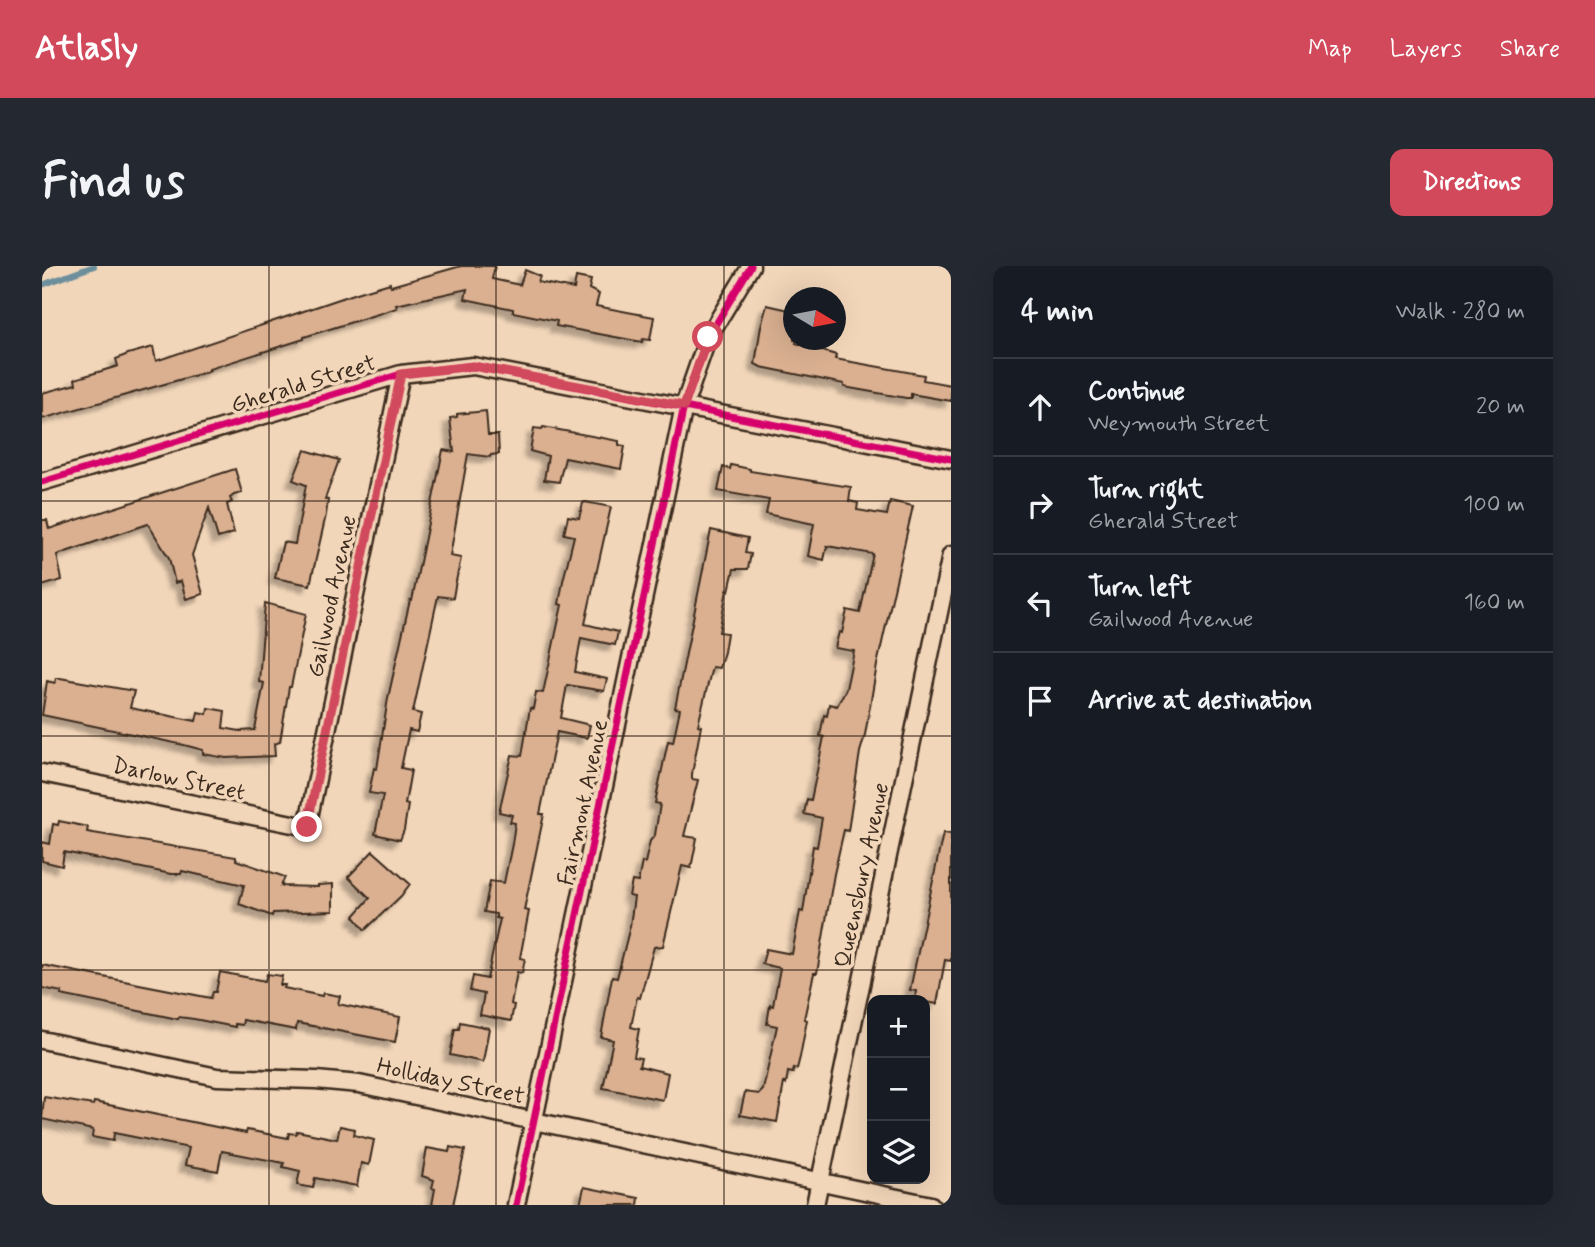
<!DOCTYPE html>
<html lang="en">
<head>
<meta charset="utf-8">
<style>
	body { margin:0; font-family:Mynerve,sans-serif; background:#242831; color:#f1f3f6 }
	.controls { position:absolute; right:21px; bottom:21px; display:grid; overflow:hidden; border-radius:14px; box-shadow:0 7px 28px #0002 }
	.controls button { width:63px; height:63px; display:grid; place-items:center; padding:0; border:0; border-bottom:2px solid #363941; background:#171b24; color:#f1f3f6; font:35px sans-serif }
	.compass { position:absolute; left:741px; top:21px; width:63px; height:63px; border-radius:50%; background:#171b24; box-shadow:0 7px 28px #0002; rotate:100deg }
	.stop { position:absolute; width:21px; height:21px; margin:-16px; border:5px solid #d1495b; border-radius:50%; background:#fff }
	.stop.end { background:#d1495b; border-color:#fff; box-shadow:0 2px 7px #0008 }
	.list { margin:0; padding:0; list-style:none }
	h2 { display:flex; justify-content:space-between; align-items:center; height:91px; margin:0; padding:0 28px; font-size:30px }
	h2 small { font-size:23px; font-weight:400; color:#9ea1a6 }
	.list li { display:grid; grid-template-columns:46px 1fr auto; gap:21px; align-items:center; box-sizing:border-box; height:98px; padding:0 28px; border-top:2px solid #363941 }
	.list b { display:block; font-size:26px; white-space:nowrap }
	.list p { margin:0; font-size:23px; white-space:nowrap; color:#9ea1a6 }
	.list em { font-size:23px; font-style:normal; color:#9ea1a6 }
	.icon { flex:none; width:38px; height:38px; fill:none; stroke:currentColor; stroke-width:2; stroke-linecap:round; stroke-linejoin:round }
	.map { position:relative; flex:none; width:909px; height:939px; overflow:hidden; border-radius:14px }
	header { display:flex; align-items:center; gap:42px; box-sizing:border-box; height:98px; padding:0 35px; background:#d1495b; color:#fff }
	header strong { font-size:33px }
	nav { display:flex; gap:38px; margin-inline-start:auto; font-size:24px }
	.intro { display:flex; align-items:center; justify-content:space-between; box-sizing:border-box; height:168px; padding:0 42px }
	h1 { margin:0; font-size:49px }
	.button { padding:18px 32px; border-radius:14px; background:#d1495b; color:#fff; font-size:24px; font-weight:700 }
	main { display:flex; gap:42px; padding:0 42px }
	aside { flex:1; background:#171b24; border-radius:14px; box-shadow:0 7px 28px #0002 }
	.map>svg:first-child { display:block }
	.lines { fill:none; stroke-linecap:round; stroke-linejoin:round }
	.stream { stroke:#6c8f9b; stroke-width:6 }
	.building { fill:#dab091; stroke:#3b2a1e; stroke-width:2; filter:url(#shadow) }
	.street-casing { stroke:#3b2a1e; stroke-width:21 }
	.street { stroke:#f2d6b9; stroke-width:16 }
	.cycleway-casing { stroke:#f2d6b9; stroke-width:11 }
	.cycleway { stroke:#d6006c; stroke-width:7 }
	.route { stroke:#d1495b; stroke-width:9 }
	.grid { fill:none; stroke:#3b2a1e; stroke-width:2; stroke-opacity:0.55 }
	.labels { text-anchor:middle; stroke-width:7; stroke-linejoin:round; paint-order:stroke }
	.street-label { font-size:23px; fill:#3b2a1e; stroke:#f2d6b9 }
</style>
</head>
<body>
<header>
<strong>Atlasly</strong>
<nav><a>Map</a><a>Layers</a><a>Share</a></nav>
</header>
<div class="intro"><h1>Find us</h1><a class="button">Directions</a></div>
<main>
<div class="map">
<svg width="909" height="939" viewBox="0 0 909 939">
	<defs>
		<filter id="shadow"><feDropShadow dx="-6" dy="6" stdDeviation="2" flood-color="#0004"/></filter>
	</defs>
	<rect width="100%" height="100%" fill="#f2d6b9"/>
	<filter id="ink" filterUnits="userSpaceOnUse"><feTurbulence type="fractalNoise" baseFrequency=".0143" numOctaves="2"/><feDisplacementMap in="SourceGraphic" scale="14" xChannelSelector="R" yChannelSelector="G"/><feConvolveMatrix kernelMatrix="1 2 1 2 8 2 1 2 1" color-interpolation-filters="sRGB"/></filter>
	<g filter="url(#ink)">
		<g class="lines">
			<path class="stream" d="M0,19L52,0"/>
		</g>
		<path class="building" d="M419,0H453L450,13L478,19L483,4L498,10L496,16L532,23L534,11L549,14L547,23L557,28L554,40L612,51L608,74L601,73L600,76L514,60L515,55L471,46V43L423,33L425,23L354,39L355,42L262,71V73L167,103L168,105L0,153V127L34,118L33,113L76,100L74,93L86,88L111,81L114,95L315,27L348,17L349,20Z
			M725,39L752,45V74H755L754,77L794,89L793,93L882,109L881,114L909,119V135L869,128V132H864L813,123L802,121V118L719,101L713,98L719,60Z
			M444,145L446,169H456L457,188L449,189L448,191L426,188L408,290L419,292L413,320L411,332L396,330L371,446L379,448L375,466L367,464L359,502L369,504L363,538L366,539L362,564L358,574L333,568L341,529L327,527L332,502L335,503L346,432L368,334L370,335L401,184L412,186L408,152L415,151V148Z
			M501,161L577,175V179L583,180L579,203L523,192L517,216L502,214L506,190L488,185L492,162L500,163Z
			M263,184L297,194L283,233L286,234L284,249L268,319L233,312L241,276L253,278L264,219L251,214Z
			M689,199L708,203V205L809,221L807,235L816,237L815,244L845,249L848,235L871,240L835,399L823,469L818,486L806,565L802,564L792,608L775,707H772L762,753L765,754L758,791L755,803L752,802L751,807L746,806L744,818L742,817L735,856L698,849L703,826L717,828L721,824L735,760L725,758L728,739L731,740L738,702L720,698L724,683L750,688L758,645L761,646L771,580L775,581L780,552L762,548L765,533L769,534L782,471L778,470L782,449L785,450L787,438L795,440L804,423L812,385L793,382L797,366L800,367L805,344L818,347L831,288L785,280L782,294L766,290L772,258L724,248L727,234L676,225L681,201L688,203Z
			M193,203L200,227L192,229L188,232L190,236L185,238L192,267L176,272L167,242L150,289L161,328L144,333L139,315L133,317L127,292L106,258L15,289L20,314L0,320V254H5L7,263Z
			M543,236L569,241L543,358L576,366L573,379L539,372L533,406L565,413L562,425L525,419L519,452L548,459L545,472L515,466L498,548H502L482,644L487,645L478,692L483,693L480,707L475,706L469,738L472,739L469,755L438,749L442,728L428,725L431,710L445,713L458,653L454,652V648L442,646L448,615L462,617L470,578L473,557L468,556L470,549L457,546L470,489L480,490L488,442L491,443L494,426L501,427L520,339L517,338L521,315L532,270L522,268L526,250L537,252L541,237Z
			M669,264L706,272L703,287L709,288L706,303H692L687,325L685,324L677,366L685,367L682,386L677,402L670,401L656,459L659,460L650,508V513L656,514L642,570L655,572L649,602L640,600L621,680L612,681L598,732L595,731L589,761L597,763L592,791L599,792L597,800L626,807L621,834L561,822L571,774L559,771L570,711L575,712L588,660L592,631L587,630L590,615L596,616L600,596L603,597L608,575L613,569L618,538L613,537L626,475L631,476L638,443L633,442Z
			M223,337L264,348L249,421H247L238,476L232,478L233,490L184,492L161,488V484L142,479L0,449L5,415L13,417L14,412H18L92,425L88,442L154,455L156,446L165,448L166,442L183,445L181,462L198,465L213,464L222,417L217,416Z
			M17,555L46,561L45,566L194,591V594L243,611L239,620L276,621V619L291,618V645L231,647L230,650L197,638L202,619L140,605L139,608H129L22,586L20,600L0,595V576L8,578L11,558L16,559Z
			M901,567L909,568V695L903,694L895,738L873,734L874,725L868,724Z
			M331,585L368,618L359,630L323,664L312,650L328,632L306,611Z
			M0,699L169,732L171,726H174L178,706L223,715L225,708L240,710L238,719H243L242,722L280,730L281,727L298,730L296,738L358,751L353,776L255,757L254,764L201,754L200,759L193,758V761L152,753L137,751L136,753L19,729L20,726L0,722Z
			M418,756L447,762L441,796L408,789L413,763H417Z
			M2,831L51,839L52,836L204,867L205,864L246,872L247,867L254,868L255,865L295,873L298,860L313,863L312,869L332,874L327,899L319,897L315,920L273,912L271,922L255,919L258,905L241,901L242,897L180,885L176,905L143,899L147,882L72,867L71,875L50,871L51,864L0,853Z
			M408,881L423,884L411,939H390L393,923L390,922L392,914L380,910L385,882L407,886Z
			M542,921L597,932L596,939H538Z"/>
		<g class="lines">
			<g class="street-casing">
				<path id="street" d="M0,216L359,108L431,100L909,193
					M0,507L265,561L359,108
					M0,774L175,811L274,814L317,818L889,939
					M474,939L642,140L666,71L709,0
					M773,939L909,289"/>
			</g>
			<use href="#street" class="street"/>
			<g class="cycleway-casing">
				<path id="cycleway" d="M0,216L359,108L431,100L909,193
					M474,939L642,140L666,71L709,0"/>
			</g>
			<use href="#cycleway" class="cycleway"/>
		</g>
	</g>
	<g class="lines" filter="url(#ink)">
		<path class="route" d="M265,561L359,108L431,100L642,140L666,71"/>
	</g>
	<path class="grid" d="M227,0V939M454,0V939M682,0V939M0,235H909M0,470H909M0,704H909"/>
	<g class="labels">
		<g class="street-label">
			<text transform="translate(261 117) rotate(-17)" y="8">Gherald Street</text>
			<text transform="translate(289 330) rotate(-78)" y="8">Gailwood Avenue</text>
			<text transform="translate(137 512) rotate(12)" y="8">Darlow Street</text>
			<text transform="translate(540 536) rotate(-78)" y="8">Fairmont Avenue</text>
			<text transform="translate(819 609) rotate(-78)" y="8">Queensbury Avenue</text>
			<text transform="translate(409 814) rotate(12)" y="8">Holliday Street</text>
		</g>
	</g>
</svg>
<div class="controls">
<button>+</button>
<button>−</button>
<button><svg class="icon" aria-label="layers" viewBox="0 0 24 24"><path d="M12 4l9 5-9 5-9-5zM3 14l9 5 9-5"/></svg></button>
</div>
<svg class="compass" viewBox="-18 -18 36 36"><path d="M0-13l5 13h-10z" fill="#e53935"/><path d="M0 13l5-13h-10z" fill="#9ea1a6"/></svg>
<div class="stop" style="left:666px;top:71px"></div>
<div class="stop end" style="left:265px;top:561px"></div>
</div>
<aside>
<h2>4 min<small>Walk · 280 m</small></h2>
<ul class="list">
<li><svg class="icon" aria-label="ahead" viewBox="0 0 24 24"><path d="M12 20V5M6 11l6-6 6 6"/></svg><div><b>Continue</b><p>Weymouth Street</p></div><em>20 m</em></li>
<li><svg class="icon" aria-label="right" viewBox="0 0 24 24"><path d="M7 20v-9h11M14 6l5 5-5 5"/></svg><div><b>Turn right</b><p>Gherald Street</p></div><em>100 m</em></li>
<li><svg class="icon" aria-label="left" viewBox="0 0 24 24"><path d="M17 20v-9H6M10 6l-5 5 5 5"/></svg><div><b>Turn left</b><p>Gailwood Avenue</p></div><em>160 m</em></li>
<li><svg class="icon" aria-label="arrive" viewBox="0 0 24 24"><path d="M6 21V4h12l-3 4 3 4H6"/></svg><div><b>Arrive at destination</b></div></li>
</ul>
</aside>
</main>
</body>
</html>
